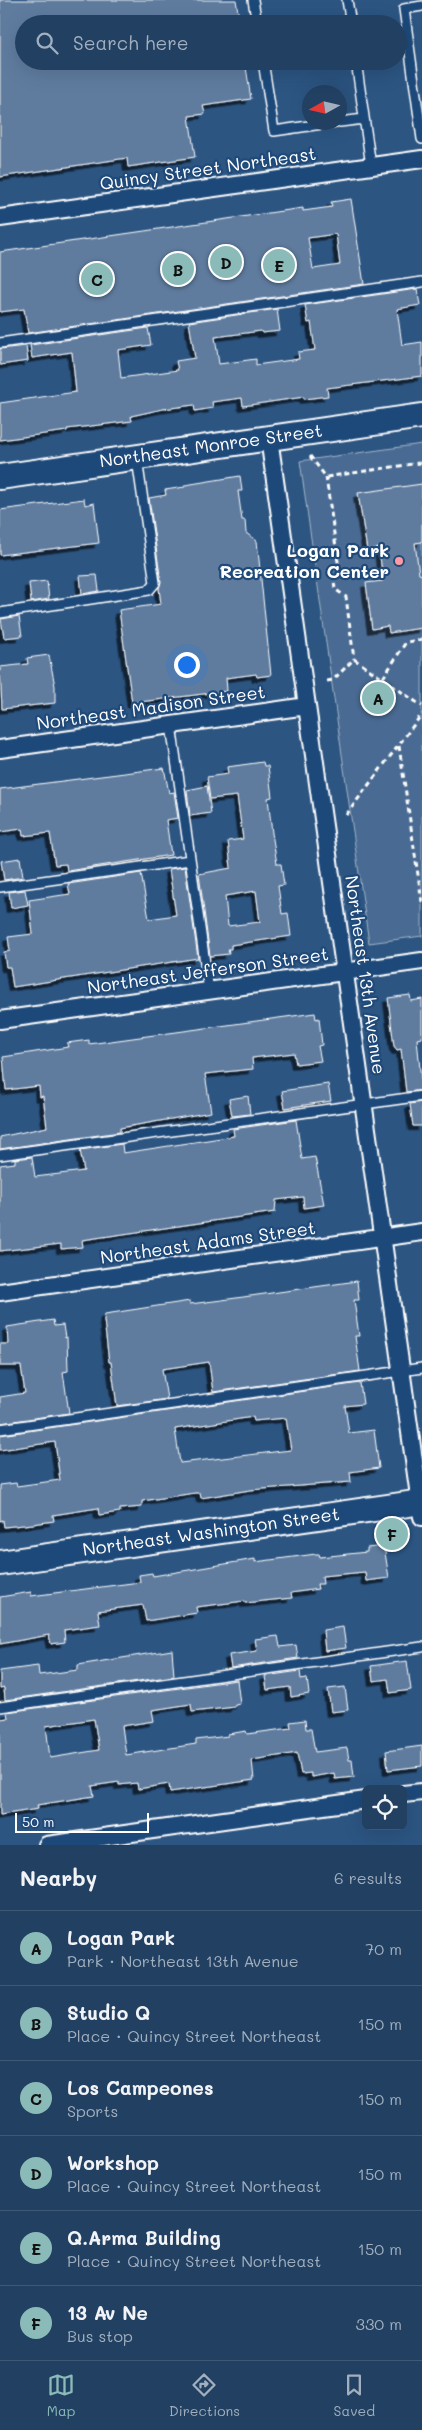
<!DOCTYPE html>
<html lang="en">
<head>
<meta charset="utf-8">
<style>
	body { margin:0; font-family:Mali,sans-serif; background:#2d4b6b; color:#f1f3f6 }
	.controls { position:absolute; right:15px; bottom:15px; display:grid; overflow:hidden; border-radius:8px; box-shadow:0 5px 20px #0002 }
	.controls button { width:45px; height:45px; display:grid; place-items:center; padding:0; border:0; border-bottom:1px solid #3e5977; background:#214062; color:#f1f3f6; font:25px sans-serif }
	.compass { position:absolute; left:302px; top:85px; width:45px; height:45px; border-radius:50%; background:#214062; box-shadow:0 5px 20px #0002; rotate:262deg }
	.scale { position:absolute; left:15px; bottom:12px; width:134px; box-sizing:border-box; padding-left:5px; border:2px solid #fff; border-top:0; font-size:14px; line-height:18px; white-space:nowrap; color:#fff; -webkit-text-stroke:4px #1f4a7a; paint-order:stroke }
	.you { position:absolute; left:186px; top:664px; width:18px; height:18px; margin:-12px; border:4px solid #fff; border-radius:50%; background:#1a73e8; box-shadow:0 0 0 8px #1a73e833 }
	.badge { display:grid; place-items:center; width:32px; height:32px; border-radius:50%; background:#8bbbb9; color:#111; font-size:16px; font-weight:700 }
	.pin { position:absolute; translate:-50% -50%; border:2px solid #fff; box-shadow:0 1px 5px #0006 }
	.list { margin:0; padding:0; list-style:none }
	h2 { display:flex; justify-content:space-between; align-items:center; height:65px; margin:0; padding:0 20px; font-size:21px }
	h2 small { font-size:16px; font-weight:400; color:#a2afbe }
	.list li { display:grid; grid-template-columns:32px 1fr auto; gap:15px; align-items:center; box-sizing:border-box; height:75px; padding:0 20px; border-top:1px solid #3e5977 }
	.list b { display:block; font-size:19px; white-space:nowrap }
	.list p { margin:0; font-size:16px; white-space:nowrap; color:#a2afbe }
	.list em { font-size:16px; font-style:normal; color:#a2afbe }
	.icon { flex:none; width:28px; height:28px; fill:none; stroke:currentColor; stroke-width:2; stroke-linecap:round; stroke-linejoin:round }
	.map { position:relative; flex:none; width:422px; height:1845px; overflow:hidden }
	.search { position:absolute; background:#214062; box-shadow:0 5px 20px #0002; left:15px; right:15px; top:15px; height:55px; display:flex; align-items:center; gap:12px; box-sizing:border-box; padding:0 18px; border-radius:28px; color:#a2afbe; font-size:19px }
	.sheet { height:515px; background:#214062 }
	nav { display:flex; justify-content:space-around; align-items:center; box-sizing:border-box; height:70px; border-top:1px solid #3e5977; background:#214062; font-size:14px; color:#a2afbe }
	nav a { display:grid; justify-items:center; gap:2px }
	nav .on { color:#8bbbb9 }
	.map>svg:first-child { display:block }
	.green { fill:#486b92; stroke:#a4b5c8 }
	.building { fill:#5e7c9f; stroke:#fff; fill-rule:evenodd; filter:url(#shadow) }
	.lines { fill:none; stroke-linecap:round; stroke-linejoin:round }
	.lane-casing { stroke:#fff; stroke-width:12 }
	.street-casing { stroke:#fff; stroke-width:20 }
	.secondary-casing { stroke:#fff; stroke-width:28 }
	.path { stroke:#fff; stroke-width:3; stroke-dasharray:5 4; stroke-linecap:butt }
	.lane { stroke:#1f4a7a; stroke-width:9 }
	.street { stroke:#1f4a7a; stroke-width:16 }
	.secondary { stroke:#1f4a7a; stroke-width:24 }
	.poi-dot { fill:#ff9aa2; stroke:#1f4a7a; stroke-width:2 }
	.labels { text-anchor:middle; stroke-width:4.5; stroke-linejoin:round; paint-order:stroke }
	.street-label { font-size:18px; fill:#fff; stroke:#1f4a7a }
	.poi-label { font-size:18px; font-weight:bold; fill:#fff; stroke:#1f4a7a; text-anchor:end }
</style>
</head>
<body>
<div class="map">
<svg width="422" height="1845" viewBox="0 0 422 1845">
	<defs>
		<filter id="shadow"><feDropShadow dx="-4.5" dy="4.5" stdDeviation="0" flood-color="#0009"/></filter>
	</defs>
	<rect width="100%" height="100%" fill="#2c5582"/>
	<filter id="ink" filterUnits="userSpaceOnUse"><feTurbulence type="fractalNoise" baseFrequency=".02" numOctaves="2"/><feDisplacementMap in="SourceGraphic" scale="10" xChannelSelector="R" yChannelSelector="G"/><feConvolveMatrix kernelMatrix="1 2 1 2 8 2 1 2 1" color-interpolation-filters="sRGB"/></filter>
	<g filter="url(#ink)">
		<path class="green" d="M422,444V936L369,943L300,461Z"/>
		<path class="building" d="M0,0H236L240,24H24V61H245L251,99L203,106L205,114L189,116L195,157L128,167L127,158L0,177Z
			M351,199L364,284L28,333L24,309L0,312V252L303,208V211L332,207L331,202ZM336,234L340,265L313,269L308,238Z
			M417,289L420,305L397,309L402,345L422,342V376L327,388L328,396L304,399V397L243,406L242,398L212,402L213,408L195,411L194,405L163,409L131,416L132,421L67,429V431L0,440V403L76,392L72,352L32,358L30,345L148,328L151,345L118,350L121,378L178,370L176,361L195,358L189,322L277,309L280,331L262,333L261,331L215,337L219,364L256,359V365L299,359L298,352L315,350L311,322L308,323L305,305Z
			M26,346L28,361L0,365V349Z
			M240,476L242,491H238L242,520H245L246,533L257,541L271,675L257,677L256,674L226,678L227,691L132,703L119,610L161,604L159,588L161,582L149,498L166,495L165,490L185,487V485Z
			M422,484V542L415,543L419,574L422,575V628L389,633L388,626L372,629L366,583L383,581L379,548L367,550L358,493Z
			M84,499L85,505L94,503L99,543L0,555V510Z
			M97,575L99,591L82,594L80,576Z
			M47,581L49,599L31,602L29,583Z
			M19,616L22,636L4,638L1,619Z
			M49,655L55,686V703L2,709L0,667L28,664L27,658Z
			M263,762L264,766H268L272,797L268,798L272,833L277,864H281L284,885L278,886L282,914L288,913L291,936L231,945V949H228L229,954L210,956L199,874L231,868L228,841L243,839L237,796L210,799L207,777L228,774L227,767ZM256,891L260,922L228,926L225,896Z
			M164,768L169,793L174,792L178,818L166,820L171,855L67,871L66,864L55,865L50,833L23,836L22,829L0,832V789Z
			M207,786L211,813L190,816L187,790Z
			M20,858L23,877L4,880L1,861Z
			M185,867L198,958L13,987L10,967H6L4,952L10,951L8,937L33,934L29,900L70,894L68,884L141,873L149,919L176,915L169,869Z
			M25,890L28,905L11,908L9,892Z
			M410,995L411,1001L422,999V1038L417,1039L422,1090L406,1092L401,1049L397,1050L394,1046L388,998Z
			M315,1013L316,1019L319,1018L322,1045L318,1046L321,1061L296,1064L294,1053L252,1058L253,1069L205,1074L211,1112L120,1128V1132L0,1149V1137L47,1127L43,1096L40,1097L39,1086L6,1090L3,1057L68,1047L67,1043L89,1040V1044Z
			M328,1084L331,1101L285,1108L282,1091Z
			M248,1096L250,1114L232,1116L229,1099Z
			M422,1102V1126H413L410,1104Z
			M296,1120L302,1159L315,1157L324,1205L304,1208L303,1197L276,1200L275,1212L82,1240L83,1247L61,1249V1244L0,1251V1165L15,1163V1159L32,1157L35,1177L84,1171L80,1150L122,1144L123,1153L234,1136L233,1129Z
			M357,1281L359,1300H354L359,1336H355L360,1371L213,1392L209,1362L162,1369L167,1399L117,1406L111,1362H109L104,1320L105,1314L190,1301V1304L222,1300Z
			M53,1320L54,1326L63,1325L65,1338L67,1337L68,1371L63,1372L69,1413L0,1423V1397L25,1393L21,1366H0V1344H8L7,1327Z
			M360,1383L363,1404L345,1406L349,1433L374,1430L379,1468L350,1472L351,1482L250,1490L201,1498L200,1493H195L142,1501V1507L120,1509V1512L99,1515L98,1508L53,1515L54,1521L33,1524L4,1527L3,1520L0,1521V1485L16,1483L17,1486L60,1480L55,1442L0,1450V1435ZM253,1417L254,1421L286,1418L291,1450L180,1463L175,1429Z
			M384,1546L389,1578L366,1581L365,1572L322,1576L323,1584H317L318,1589L291,1593L292,1598L245,1603V1601L196,1607L197,1613L146,1621L143,1605L98,1611L100,1625L64,1630L65,1642L51,1644L49,1635L0,1644V1597L31,1592V1596L140,1582L139,1575L152,1573L153,1576L255,1559V1562L316,1554H319L320,1557L367,1552V1548Z
			M343,1627L346,1648L325,1651L323,1630Z
			M278,1636L280,1647L296,1645L298,1658L231,1668L229,1655L257,1651L255,1639Z
			M172,1650L174,1676L5,1700L4,1688L0,1689V1671L38,1666L39,1675L78,1670V1665Z
			M407,1661L411,1690L390,1693L388,1679L373,1681L371,1666Z
			M300,1671L301,1679L307,1678L309,1694L291,1697L290,1687L267,1690L265,1676Z
			M237,1680L240,1704L235,1705V1707L192,1712L191,1704L152,1710L154,1721L122,1726L126,1755L196,1744V1740L228,1736V1734L246,1731L247,1734L291,1728L290,1722L305,1720L306,1729H311L315,1752L347,1748L349,1760H352L354,1777L335,1779L334,1773L311,1777V1773L301,1774L297,1753L252,1760L254,1780L170,1792L169,1784L138,1789L137,1783L119,1785V1782L92,1786L94,1796L37,1805L38,1809L0,1815V1719L8,1718L7,1712ZM94,1719L99,1750L50,1758L46,1726Z
			M345,1687L348,1710L331,1712L328,1689Z
			M422,1746V1766L388,1770L386,1751Z"/>
		<g class="lines">
			<g class="lane-casing">
				<path id="lane" d="M253,0L257,24
					M347,0L351,24
					M422,6L404,9L422,139
					M263,61L274,131L336,122
					M356,61L371,166
					M340,122L364,119
					M0,343L422,282
					M0,613L149,590L155,583L137,459
					M171,725L209,991
					M0,887L190,860
					M0,1155L422,1096
					M0,1429L422,1368
					M0,1707L422,1647"/>
			</g>
			<g class="street-casing">
				<path id="street" d="M0,218L422,159
					M269,438L422,1517
					M0,749L307,706
					M0,1020L422,961
					M0,1292L422,1232
					M403,1794L422,1792
					M47,1845L366,1800"/>
			</g>
			<g class="secondary-casing">
				<path id="secondary" d="M0,477L422,416
					M0,1563L422,1502"/>
			</g>
			<path class="path" d="M310,456L326,477L419,463L422,466
				M326,477L338,562L333,572L335,589L346,597L354,659
				M383,678L406,642L422,640
				M327,681L333,680L354,659L422,706
				M399,746L422,902
				M346,815L422,714"/>
			<use href="#lane" class="lane"/>
			<use href="#street" class="street"/>
			<use href="#secondary" class="secondary"/>
		</g>
	</g>
	<circle class="poi-dot" cx="399" cy="561" r="5"/>
	<g class="labels">
		<g class="street-label">
			<text transform="translate(208 169) rotate(-8)" y="6">Quincy Street Northeast</text>
			<text transform="translate(211 446) rotate(-8)" y="6">Northeast Monroe Street</text>
			<text transform="translate(151 708) rotate(-8)" y="6">Northeast Madison Street</text>
			<text transform="translate(208 971) rotate(-8)" y="6">Northeast Jefferson Street</text>
			<text transform="translate(365 975) rotate(82)" y="6">Northeast 13th Avenue</text>
			<text transform="translate(208 1243) rotate(-8)" y="6">Northeast Adams Street</text>
			<text transform="translate(211 1532) rotate(-8)" y="6">Northeast Washington Street</text>
		</g>
		<g class="poi-label">
			<text x="389" y="557">Logan Park<tspan x="389" dy="21">Recreation Center</tspan></text>
		</g>
	</g>
</svg>
<div class="controls">
<button><svg class="icon" aria-label="locate" viewBox="0 0 24 24"><circle cx="12" cy="12" r="6"/><path d="M12 2v4M12 18v4M2 12h4M18 12h4"/></svg></button>
</div>
<svg class="compass" viewBox="-18 -18 36 36"><path d="M0-13l5 13h-10z" fill="#e53935"/><path d="M0 13l5-13h-10z" fill="#a2afbe"/></svg>
<div class="scale">50 m</div>
<div class="you"></div>
<div class="pin badge" style="left:378px;top:698px">A</div>
<div class="pin badge" style="left:178px;top:269px">B</div>
<div class="pin badge" style="left:97px;top:279px">C</div>
<div class="pin badge" style="left:226px;top:262px">D</div>
<div class="pin badge" style="left:279px;top:265px">E</div>
<div class="pin badge" style="left:392px;top:1534px">F</div>
<div class="search"><svg class="icon" aria-label="search" viewBox="0 0 24 24"><circle cx="10" cy="10" r="6"/><path d="M15 15l6 6"/></svg>Search here</div>
</div>
<section class="sheet">
<h2>Nearby<small>6 results</small></h2>
<ul class="list">
<li><span class="badge">A</span><div><b>Logan Park</b><p>Park · Northeast 13th Avenue</p></div><em>70 m</em></li>
<li><span class="badge">B</span><div><b>Studio Q</b><p>Place · Quincy Street Northeast</p></div><em>150 m</em></li>
<li><span class="badge">C</span><div><b>Los Campeones</b><p>Sports</p></div><em>150 m</em></li>
<li><span class="badge">D</span><div><b>Workshop</b><p>Place · Quincy Street Northeast</p></div><em>150 m</em></li>
<li><span class="badge">E</span><div><b>Q.Arma Building</b><p>Place · Quincy Street Northeast</p></div><em>150 m</em></li>
<li><span class="badge">F</span><div><b>13 Av Ne</b><p>Bus stop</p></div><em>330 m</em></li>
</ul>
</section>
<nav>
<a class="on"><svg class="icon" aria-label="map" viewBox="0 0 24 24"><path d="M3 6l6-2 6 2 6-2v14l-6 2-6-2-6 2zM9 4v14M15 6v14"/></svg>Map</a>
<a><svg class="icon" aria-label="directions" viewBox="0 0 24 24"><path d="M12 3l9 9-9 9-9-9zM9 14v-3h6M13 9l2 2-2 2"/></svg>Directions</a>
<a><svg class="icon" aria-label="saved" viewBox="0 0 24 24"><path d="M7 4h10v16l-5-4-5 4z"/></svg>Saved</a>
</nav>
</body>
</html>
